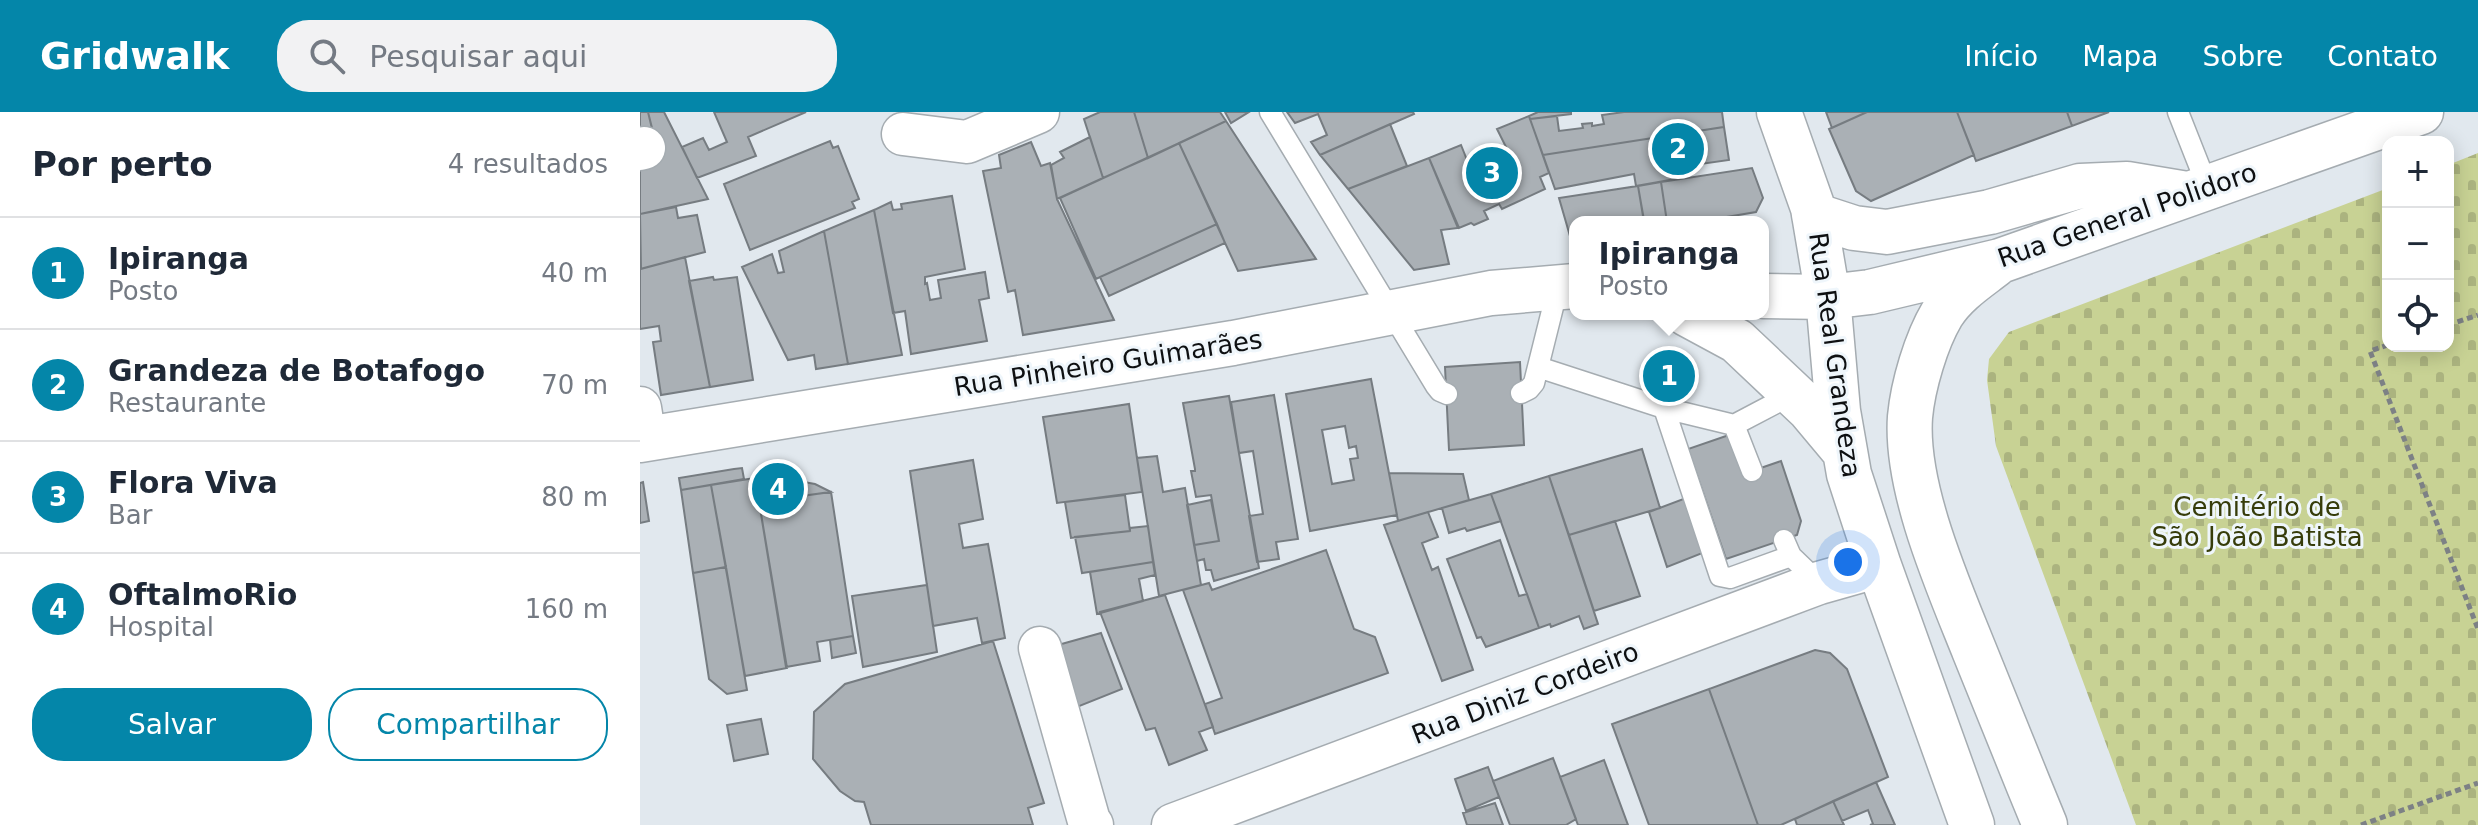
<!DOCTYPE html>
<html lang="pt">
<head>
<meta charset="utf-8">
<style>
	body { margin:0; font-family:"DejaVu Sans",sans-serif; background:#f2f2f3; color:#1f2937 }
	.controls { position:absolute; right:24px; top:24px; display:grid; overflow:hidden; border-radius:16px; box-shadow:0 4px 20px #0003 }
	.controls button { width:72px; height:72px; display:grid; place-items:center; padding:0; border:0; border-bottom:2px solid #e0e1e3; background:#fff; color:#1f2937; font:40px sans-serif }
	.you { position:absolute; left:1208px; top:450px; width:28px; height:28px; margin:-20px; border:6px solid #fff; border-radius:50%; background:#1a73e8; box-shadow:0 0 0 12px #1a73e833 }
	.badge { display:grid; place-items:center; width:52px; height:52px; border-radius:50%; background:#0486a9; color:#fff; font-size:26px; font-weight:700 }
	.pin { position:absolute; translate:-50% -50%; border:4px solid #fff; box-shadow:0 2px 8px #0006 }
	.popup { position:absolute; left:929px; top:104px; width:200px; height:104px; box-sizing:border-box; display:grid; place-content:center; border-radius:16px; background:#fff; filter:drop-shadow(0 2px 6px #0005); font-size:26px; white-space:nowrap; color:#747a83 }
	.popup b { font-size:30px; color:#1f2937 }
	.popup::after { content:''; position:absolute; left:50%; top:100%; margin-left:-16px; border:16px solid transparent; border-top-color:#fff }
	.list { margin:0; padding:0; list-style:none }
	h2 { display:flex; justify-content:space-between; align-items:center; height:104px; margin:0; padding:0 32px; font-size:34px }
	h2 small { font-size:26px; font-weight:400; color:#747a83 }
	.list li { display:grid; grid-template-columns:52px 1fr auto; gap:24px; align-items:center; box-sizing:border-box; height:112px; padding:0 32px; border-top:2px solid #e0e1e3 }
	.list b { display:block; font-size:30px; white-space:nowrap }
	.list p { margin:0; font-size:26px; white-space:nowrap; color:#747a83 }
	.list em { font-size:26px; font-style:normal; color:#747a83 }
	.actions { display:flex; gap:16px; padding:24px 32px }
	.actions a { flex:1; padding:18px 0; border:2px solid #0486a9; border-radius:32px; text-align:center; font-size:28px; color:#0486a9 }
	.actions .main { background:#0486a9; color:#fff }
	.icon { flex:none; width:44px; height:44px; fill:none; stroke:currentColor; stroke-width:2; stroke-linecap:round; stroke-linejoin:round }
	.map { position:relative; flex:none; width:1838px; height:713px; overflow:hidden }
	header { display:flex; align-items:center; gap:48px; box-sizing:border-box; height:112px; padding:0 40px; background:#0486a9; color:#fff }
	header strong { font-size:38px }
	nav { display:flex; gap:44px; margin-inline-start:auto; font-size:28px }
	.search { width:560px; height:72px; background:#f2f2f3; display:flex; align-items:center; gap:20px; box-sizing:border-box; padding:0 28px; border-radius:32px; color:#747a83; font-size:30px }
	main { display:flex }
	aside { flex:1; background:#fff }
	.map>svg:first-child { display:block }
	.cemetery { fill:url(#cemetery-stones) }
	.building { fill:#aab0b5; stroke:#767c81; stroke-width:2; fill-rule:evenodd }
	.lines { fill:none; stroke-linecap:round; stroke-linejoin:round }
	.lane-casing { stroke:#a5acb1; stroke-width:23 }
	.street-casing { stroke:#a5acb1; stroke-width:45 }
	.secondary-casing { stroke:#a5acb1; stroke-width:47 }
	.path { stroke:#7d8185; stroke-width:5; stroke-dasharray:6 4; stroke-linecap:butt }
	.lane { stroke:#fff; stroke-width:20 }
	.street { stroke:#fff; stroke-width:42 }
	.secondary { stroke:#fff; stroke-width:44 }
	.labels { text-anchor:middle; stroke-width:6; stroke-linejoin:round; paint-order:stroke }
	.street-label { font-size:26px; fill:#0e1012; stroke:#eff6fb }
	.park-label { font-size:26px; fill:#363c0a; stroke:#eff6fb }
</style>
</head>
<body>
<header>
<strong>Gridwalk</strong>
<div class="search"><svg class="icon" aria-label="search" viewBox="0 0 24 24"><circle cx="10" cy="10" r="6"/><path d="M15 15l6 6"/></svg>Pesquisar aqui</div>
<nav><a>Início</a><a>Mapa</a><a>Sobre</a><a>Contato</a></nav>
</header>
<main>
<aside>
<h2>Por perto<small>4 resultados</small></h2>
<ul class="list">
<li><span class="badge">1</span><div><b>Ipiranga</b><p>Posto</p></div><em>40 m</em></li>
<li><span class="badge">2</span><div><b>Grandeza de Botafogo</b><p>Restaurante</p></div><em>70 m</em></li>
<li><span class="badge">3</span><div><b>Flora Viva</b><p>Bar</p></div><em>80 m</em></li>
<li><span class="badge">4</span><div><b>OftalmoRio</b><p>Hospital</p></div><em>160 m</em></li>
</ul>
<div class="actions"><a class="main">Salvar</a><a>Compartilhar</a></div>
</aside>
<div class="map">
<svg width="1838" height="713" viewBox="0 0 1838 713">
	<defs>
		<pattern id="cemetery-stones" width="16" height="16" patternUnits="userSpaceOnUse" patternTransform="scale(2)"><rect width="16" height="16" fill="#c8d294"/><path d="M2 7V4a2 2 0 0 1 4 0v3zM10 15v-3a2 2 0 0 1 4 0v3z" fill="#abb37f"/></pattern>
	</defs>
	<rect width="100%" height="100%" fill="#e1e8ee"/>
	<path class="cemetery" d="M1838,41V713H1496L1356,334L1347,268L1349,247L1369,220L1748,76V234H1808V53Z"/>
	<path class="building" d="M0,0H8L13,20L0,23Z
		M8,0H24L68,87L0,102V51L19,46Z
		M74,0H166L108,25L116,44L57,66L42,35L63,26L69,38L87,30Z
		M460,0H494L508,46L463,66L444,7Z
		M494,0H580L586,9L508,46Z
		M585,0H609L591,11Z
		M647,0H773L774,2L680,43L671,30L687,23L678,2L655,11Z
		M898,0H931V2L890,7L889,4Z
		M984,0H1082L1084,15L903,43L890,7L917,4L919,19L943,16L942,12L952,11V14L964,12L962,3Z
		M1186,0H1227L1192,16Z
		M1227,0H1317L1334,43L1231,89L1216,79L1189,17Z
		M1317,0H1427L1432,14L1336,49Z
		M1427,0H1469L1432,14Z
		M889,4L909,61L900,65L905,77L862,97L859,92L844,99L848,107L834,113L831,111L819,116L789,46L821,33L829,53L866,35L857,17Z
		M586,9L676,147L598,159L539,31Z
		M750,12L767,54L708,77L680,43Z
		M1084,15L1089,48L1039,55L1041,66L996,74L994,62L915,77L903,43Z
		M450,25L463,66L417,87L411,53L424,46L420,40Z
		M190,29L193,36L198,34L219,87L212,90L215,96L110,138L84,72Z
		M391,30L401,54L410,51L417,87L474,208L383,223L375,178L368,180L343,59L361,56L359,43Z
		M539,31L577,112L456,167L420,86Z
		M789,46L818,116L801,118L809,152L774,158L708,77Z
		M1112,56L1123,86L1116,100L1057,110H1027L1021,70Z
		M1021,70L1027,110H1004L998,74Z
		M998,74L1004,108L935,110V130L932,131L919,86Z
		M312,84L325,157L285,165V172L287,171L290,188L301,186L298,168L345,160L349,186L339,188L347,229L271,242L265,199L253,201L234,98L251,90L253,98L262,97L261,92Z
		M36,95L38,106L57,103L65,140L1,157L0,102Z
		M234,98L262,243L208,252L184,119Z
		M577,112L585,131L469,184L460,165Z
		M184,119L208,252L176,257L174,243L148,248L102,155L132,142L138,161L144,160L139,139Z
		M45,145L70,275L21,283L13,230L21,229L19,214L0,217V157Z
		M73,165L74,168L97,165L113,268L70,275L49,169Z
		M880,250L884,333L809,338L805,255Z
		M731,267L757,403L670,419L646,282ZM705,314L709,336L716,334L718,346L710,347L714,368L692,372L682,318Z
		M634,283L658,427L636,430L639,447L617,450L609,404L623,402L613,339L599,341L591,290Z
		M589,284L619,456L574,469L571,458H566L564,447L557,449L554,433L579,429L571,383L556,385L551,359H555V357L543,291Z
		M489,292L502,380L417,391L403,305Z
		M1089,323L1112,359L1141,349L1161,409L1157,423L1086,447L1048,337Z
		M1002,337L1020,396L929,423L909,364Z
		M517,344L523,380L545,376L561,473L519,484L497,346Z
		M333,348L343,407L319,412L323,436L348,432L365,526L342,531L337,506L293,514L270,359Z
		M94,357L102,356L104,367L41,378L39,366Z
		M749,361L823,362L829,388L758,409Z
		M909,364L958,512L944,517L939,504L911,515L910,512L899,516L851,382Z
		M115,366L147,556L105,564L71,373Z
		M152,368L175,372L191,380L119,390L116,370Z
		M3,370L9,409L0,411V371Z
		M71,373L86,455L53,461L41,378Z
		M191,380L213,524L177,530L180,549L146,555L119,390Z
		M851,382L861,409L827,419L825,416L809,421L802,396Z
		M485,383L490,419L431,426L425,390Z
		M1046,386L1065,440L1027,455L1009,400Z
		M571,388L579,429L554,433L547,393Z
		M788,400L798,425L782,431L792,458L798,455L833,558L802,569L744,413Z
		M975,409L1000,484L954,499L929,423Z
		M508,414L513,450L442,461L435,425L490,419V416Z
		M860,428L879,484L887,482L899,516L846,535L841,525L837,526L807,447Z
		M686,438L714,517L735,525L748,561L575,622L565,592L582,586L543,478L569,471L572,478Z
		M513,450L515,463L499,467L503,489L457,502L450,460Z
		M86,455L107,578L87,582L69,567L53,461Z
		M287,473L297,540L223,555L212,484Z
		M525,483L573,615L559,620L567,638L529,653L515,616L506,618L460,500Z
		M461,521L482,577L432,597L418,533Z
		M213,524L216,541L192,546L190,528Z
		M353,529L404,691L388,696L393,713H231L224,690L215,689L200,679L173,647L174,600L205,572Z
		M1175,538L1190,541L1207,557L1248,665L1141,713H1118L1069,577Z
		M1069,577L1118,713H1009L972,612Z
		M121,607L128,642L94,649L87,613Z
		M913,646L936,707L926,713H870L853,669Z
		M964,648L988,713H938L920,665Z
		M848,655L859,685L826,699L815,667Z
		M1236,670L1255,713H1230L1233,712L1228,698L1202,709L1193,689Z
		M1193,689L1204,713H1157L1155,707Z
		M855,691L863,713H827L823,701Z"/>
	<g class="lines">
		<g class="lane-casing">
			<path id="lane" d="M630,0L796,274L800,279L807,282
				M1538,0L1568,76
				M898,255L1024,296L1094,313
				M881,281L889,277L894,271L918,175
				M1024,296L1080,464L1090,466L1151,444
				M1112,359L1094,313L1153,282
				M1144,428L1151,444L1179,471"/>
		</g>
		<g class="street-casing">
			<path id="street" d="M263,22L327,30L398,0
				M0,37L4,36
				M0,296L5,327
				M400,536L449,709L452,713
				M533,713L1179,471L1239,454"/>
		</g>
		<g class="secondary-casing">
			<path id="secondary" d="M1139,0L1173,96L1188,185L1198,299L1209,362L1239,454L1332,713
				M1174,103L1214,116L1247,120L1350,100L1440,74L1487,72L1547,82
				M1355,153C1337,167 1315,181 1302,202C1286,229 1273,273 1270,305C1265,376 1308,473 1334,538C1358,597 1381,655 1405,713
				M1123,184L1188,185L1230,180L1360,149L1781,0
				M1047,202L1097,229L1169,297L1205,340
				M0,328L593,231L851,181L935,174"/>
		</g>
		<path class="path" d="M1808,213L1838,203
			M1748,233L1730,239L1838,517
			M1721,713L1838,671"/>
		<use href="#lane" class="lane"/>
		<use href="#street" class="street"/>
		<use href="#secondary" class="secondary"/>
	</g>
	<g class="labels">
		<g class="street-label">
			<text transform="translate(1487 103) rotate(-19)" y="9">Rua General Polidoro</text>
			<text transform="translate(1195 243) rotate(82)" y="9">Rua Real Grandeza</text>
			<text transform="translate(468 251) rotate(-9)" y="9">Rua Pinheiro Guimarães</text>
			<text transform="translate(885 581) rotate(-21)" y="9">Rua Diniz Cordeiro</text>
		</g>
		<g class="park-label">
			<text x="1617" y="404">Cemitério de<tspan x="1617" dy="30">São João Batista</tspan></text>
		</g>
	</g>
</svg>
<div class="controls">
<button>+</button>
<button>−</button>
<button><svg class="icon" aria-label="locate" viewBox="0 0 24 24"><circle cx="12" cy="12" r="6"/><path d="M12 2v4M12 18v4M2 12h4M18 12h4"/></svg></button>
</div>
<div class="you"></div>
<div class="pin badge" style="left:1029px;top:264px">1</div>
<div class="popup"><b>Ipiranga</b>Posto</div>
<div class="pin badge" style="left:1038px;top:37px">2</div>
<div class="pin badge" style="left:852px;top:61px">3</div>
<div class="pin badge" style="left:138px;top:377px">4</div>
</div>
</main>
</body>
</html>
